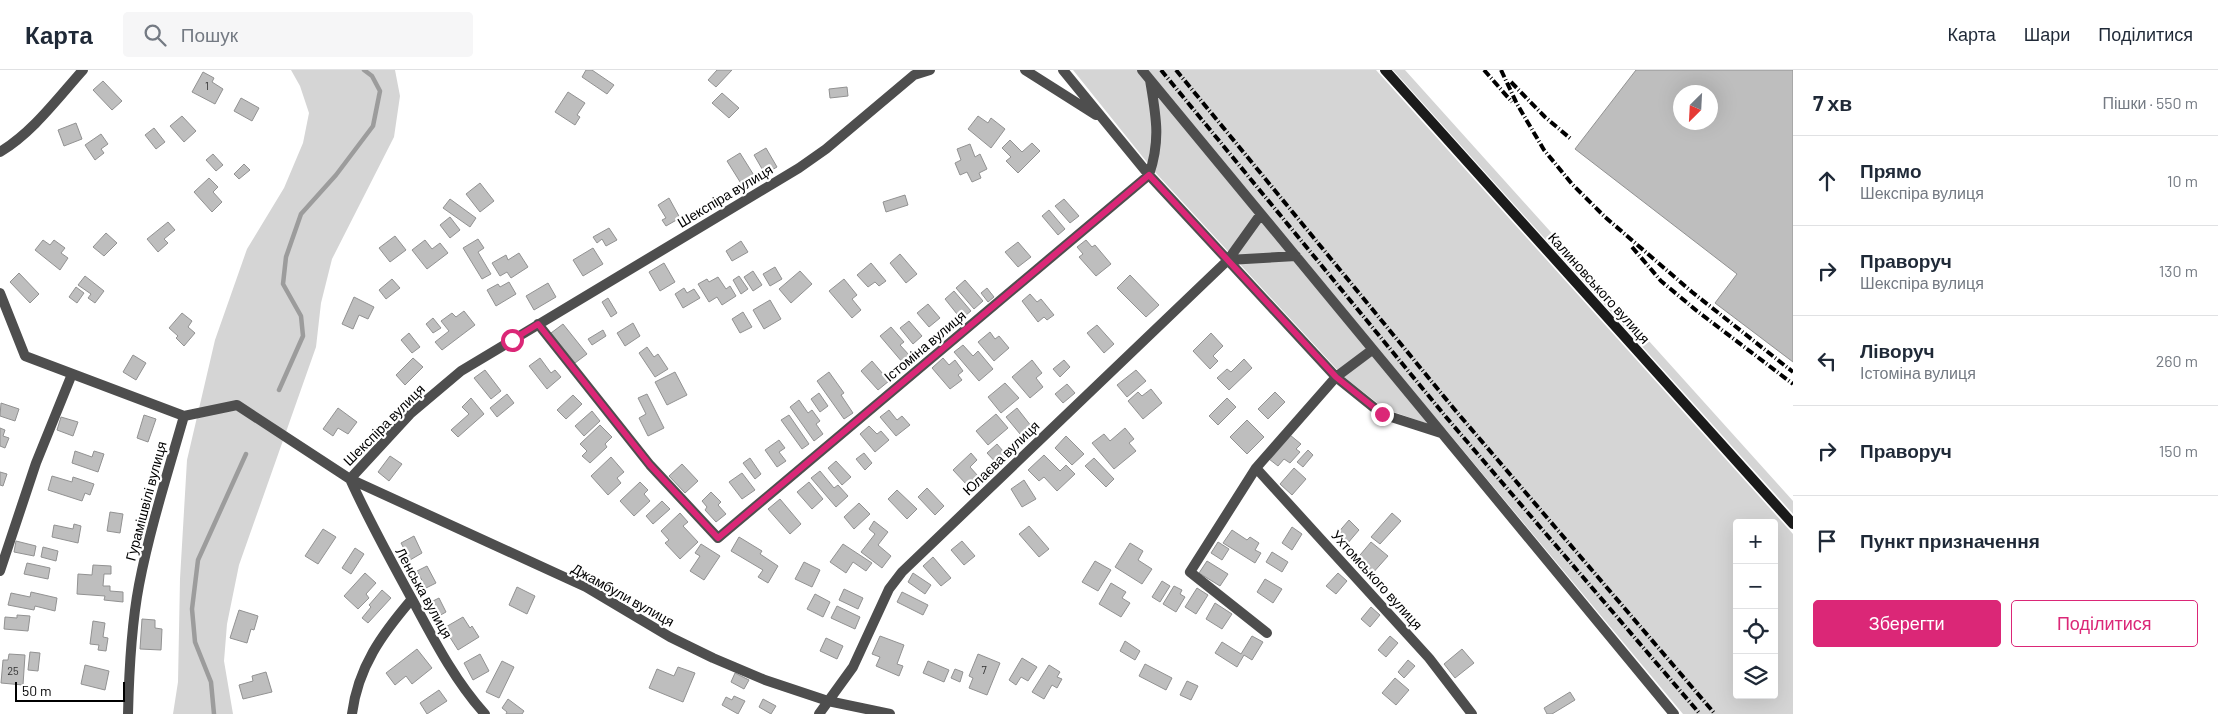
<!DOCTYPE html>
<html lang="uk">
<head>
<meta charset="utf-8">
<style>
	body { margin:0; font-family:Barlow,sans-serif; background:#f6f6f7; color:#1f2937 }
	.controls { position:absolute; right:15px; bottom:15px; display:grid; overflow:hidden; border-radius:5px; box-shadow:0 5px 20px #0002 }
	.controls button { width:45px; height:45px; display:grid; place-items:center; padding:0; border:0; border-bottom:1px solid #e0e1e3; background:#fff; color:#1f2937; font:25px sans-serif }
	.compass { position:absolute; left:1673px; top:15px; width:45px; height:45px; border-radius:50%; background:#fff; box-shadow:0 5px 20px #0002; rotate:204deg }
	.scale { position:absolute; left:15px; bottom:12px; width:110px; box-sizing:border-box; padding-left:5px; border:2px solid #000; border-top:0; font-size:14px; line-height:18px; white-space:nowrap; color:#000; -webkit-text-stroke:4px #fff; paint-order:stroke }
	.stop { position:absolute; width:15px; height:15px; margin:-11px; border:4px solid #db2777; border-radius:50%; background:#fff }
	.stop.end { background:#db2777; border-color:#fff; box-shadow:0 1px 5px #0008 }
	.list { margin:0; padding:0; list-style:none }
	h2 { display:flex; justify-content:space-between; align-items:center; height:65px; margin:0; padding:0 20px; font-size:21px }
	h2 small { font-size:16px; font-weight:400; color:#747a83 }
	.list li { display:grid; grid-template-columns:32px 1fr auto; gap:15px; align-items:center; box-sizing:border-box; height:90px; padding:0 20px; border-top:1px solid #e0e1e3 }
	.list b { display:block; font-size:19px; white-space:nowrap }
	.list p { margin:0; font-size:16px; white-space:nowrap; color:#747a83 }
	.list em { font-size:16px; font-style:normal; color:#747a83 }
	.actions { display:flex; gap:10px; padding:15px 20px }
	.actions a { flex:1; padding:11px 0; border:1px solid #db2777; border-radius:5px; text-align:center; font-size:18px; color:#db2777 }
	.actions .main { background:#db2777; color:#fff }
	.icon { flex:none; width:28px; height:28px; fill:none; stroke:currentColor; stroke-width:2; stroke-linecap:round; stroke-linejoin:round }
	.map { position:relative; flex:none; width:1793px; height:644px; overflow:hidden }
	header { display:flex; align-items:center; gap:30px; box-sizing:border-box; height:70px; padding:0 25px; background:#fff; border-bottom:1px solid #e0e1e3 }
	header strong { font-size:24px }
	nav { display:flex; gap:28px; margin-inline-start:auto; font-size:18px }
	.search { width:350px; height:45px; background:#f6f6f7; display:flex; align-items:center; gap:12px; box-sizing:border-box; padding:0 18px; border-radius:5px; color:#747a83; font-size:19px }
	main { display:flex }
	aside { flex:1; background:#fff }
	.map>svg:first-child { display:block }
	.green { fill:#d5d5d5; fill-rule:evenodd }
	.lines { fill:none; stroke-linecap:round; stroke-linejoin:round }
	.stream { stroke:#9c9c9c; stroke-width:4.5 }
	.building { fill:#bebebe; stroke:#929292; fill-rule:evenodd }
	.street { stroke:#4e4e4e; stroke-width:10 }
	.secondary { stroke:#1b1b1b; stroke-width:10 }
	.rail { stroke:#000; stroke-width:4; stroke-dasharray:8 2.5 1 2.5; stroke-linecap:butt }
	.route { stroke:#db2777; stroke-width:6 }
	.labels { text-anchor:middle; stroke-width:4.5; stroke-linejoin:round; paint-order:stroke }
	.number-label { font-size:11px; fill:#303030 }
	.street-label { font-size:14px; fill:#000; stroke:#fff }
</style>
</head>
<body>
<header>
<strong>Карта</strong>
<div class="search"><svg class="icon" aria-label="search" viewBox="0 0 24 24"><circle cx="10" cy="10" r="6"/><path d="M15 15l6 6"/></svg>Пошук</div>
<nav><a>Карта</a><a>Шари</a><a>Поділитися</a></nav>
</header>
<main>
<div class="map">
<svg width="1793" height="644" viewBox="0 0 1793 644">
	<rect width="100%" height="100%" fill="#fff"/>
	<path class="green" d="M291,0H395L400,26L394,67L332,189L321,233L316,277L239,495L227,554L224,591L233,644H173L178,612L180,509L187,390L215,270L247,179L284,118L303,73L309,43L300,16Z
		M1073,0H1376L1793,464V644H1683L1446,360L1385,339L1344,307L1154,101ZM1737,453H1774V625H1737Z
		M1393,0H1405L1793,431V444Z"/>
	<g class="lines">
		<path class="stream" d="M279,320L303,266L301,246L283,214L286,187L301,144L336,105L373,56L380,21L372,6L364,0
			M214,644L211,612L195,572L192,539L198,490L246,384"/>
	</g>
	<path class="building" d="M586,0H592L614,15L607,24L582,7Z
		M717,0H732L716,17L708,10Z
		M1636,0H1793V292L1715,233L1737,204L1575,79ZM1680,22H1710V52H1680Z
		M203,2L214,8L212,12L223,19L215,34L192,22Z
		M103,11L122,31L112,40L93,20Z
		M847,17L848,26L830,28L829,19Z
		M568,22L585,33L577,45L580,47L575,55L555,42Z
		M722,23L739,38L729,48L712,33Z
		M241,28L259,38L252,51L234,41Z
		M182,46L196,61L184,72L170,56Z
		M978,46L988,53L991,48L1005,59L991,78L968,59Z
		M76,53L82,69L64,76L58,60Z
		M154,58L165,72L156,79L145,65Z
		M101,64L108,74L101,79L104,83L95,90L85,75Z
		M1010,70L1022,82L1032,73L1040,81L1018,103L1006,91L1011,87L1002,78Z
		M970,74L975,87L980,84L987,99L979,103L981,108L972,112L967,102L960,105L955,93L961,90L957,79Z
		M766,78L777,97L765,104L754,85Z
		M740,83L755,107L742,115L727,91Z
		M213,84L223,95L216,101L206,90Z
		M244,94L250,100L239,109L234,104Z
		M209,108L218,117L213,122L222,132L212,142L194,122Z
		M480,113L494,131L480,142L466,124Z
		M905,125L908,135L886,142L883,132Z
		M669,128L680,148L666,156L662,150L666,148L658,135Z
		M450,129L476,148L470,157L443,138Z
		M1064,129L1079,146L1070,153L1055,136Z
		M1049,140L1065,159L1058,165L1042,146Z
		M450,147L460,160L450,168L440,155Z
		M168,152L175,160L164,169L168,173L158,182L147,169Z
		M609,158L617,170L606,176L602,169L597,173L593,167Z
		M106,163L117,173L104,186L93,177Z
		M395,166L406,180L390,192L379,178Z
		M478,169L484,178L478,182L491,204L482,209L463,178Z
		M43,170L50,175L54,170L65,178L61,183L68,188L60,200L35,180Z
		M425,170L432,179L440,173L448,183L427,199L412,180Z
		M1086,170L1092,177L1095,175L1111,194L1096,206L1079,187L1083,184L1077,177Z
		M741,171L748,182L732,191L726,181Z
		M1018,172L1031,187L1018,197L1005,182Z
		M593,178L603,194L583,206L573,190Z
		M519,183L528,197L511,208L507,202L500,206L492,193L506,185L508,190Z
		M900,184L917,204L906,213L890,193Z
		M664,193L675,212L660,221L649,202Z
		M871,193L886,211L879,216L875,212L868,217L857,205Z
		M775,197L782,209L770,216L763,204Z
		M753,201L762,215L753,221L744,207Z
		M800,201L812,214L791,233L779,219Z
		M19,203L39,224L30,233L10,212Z
		M1130,205L1159,235L1146,247L1117,218Z
		M85,206L104,221L95,233L88,228L91,224L78,215Z
		M739,206L748,219L741,224L733,210Z
		M718,207L726,219L730,216L736,226L722,235L717,227L709,232L698,214L707,209L709,212Z
		M392,209L400,218L386,229L379,220Z
		M844,209L857,225L852,229L861,240L852,248L829,221Z
		M965,210L983,231L974,239L956,218Z
		M509,212L516,224L496,236L487,220L498,214L500,217Z
		M548,213L556,227L534,240L526,226Z
		M76,217L84,223L77,233L69,227Z
		M684,218L687,223L694,219L700,228L683,238L675,224Z
		M987,218L994,227L988,232L981,223Z
		M954,221L971,241L961,249L945,229Z
		M1030,224L1037,232L1041,229L1054,245L1047,250L1044,247L1038,252L1022,231Z
		M354,227L374,237L368,249L359,245L353,259L342,254Z
		M608,228L617,243L611,247L602,232Z
		M770,230L781,249L764,259L753,240Z
		M928,234L940,248L929,257L917,243Z
		M464,241L475,255L442,280L435,272L449,261L441,251L452,243L456,247Z
		M743,242L752,257L740,263L732,249Z
		M182,243L192,251L188,257L195,263L184,276L176,268L178,266L169,258Z
		M433,248L441,258L433,263L426,254Z
		M909,251L922,266L913,274L900,258Z
		M633,253L640,266L625,276L617,263Z
		M563,254L587,284L575,293L551,263Z
		M1097,255L1114,274L1104,283L1087,263Z
		M891,257L904,272L900,275L910,286L903,293L880,266Z
		M603,260L606,266L592,275L588,269Z
		M990,262L995,269L999,266L1009,278L994,291L978,272Z
		M409,263L420,277L412,283L401,270Z
		M1211,263L1223,276L1213,286L1218,291L1210,299L1193,281Z
		M963,275L973,286L978,281L993,299L979,311L954,282Z
		M647,277L654,287L658,284L668,299L655,307L639,283Z
		M133,285L146,293L136,310L123,302Z
		M413,288L423,297L405,315L396,305Z
		M540,288L551,303L555,300L561,307L547,319L529,296Z
		M943,288L949,295L955,290L963,301L958,305L962,310L950,319L932,298Z
		M1244,289L1252,298L1229,320L1217,308L1227,299L1231,302Z
		M1032,290L1042,303L1036,308L1043,317L1030,328L1012,307Z
		M1064,290L1070,297L1060,307L1053,299Z
		M872,291L889,311L878,320L861,301Z
		M485,300L501,321L491,329L474,308Z
		M1136,300L1146,311L1127,327L1117,315Z
		M675,302L687,325L667,335L655,312Z
		M829,302L844,323L841,325L853,343L844,349L817,311Z
		M1005,313L1019,328L1001,343L988,327Z
		M1067,314L1075,323L1063,333L1055,324Z
		M1151,319L1162,333L1143,349L1128,331L1138,322L1142,326Z
		M1275,322L1285,332L1268,349L1258,339Z
		M819,323L828,336L820,342L811,329Z
		M507,324L514,333L497,347L490,338Z
		M647,324L664,358L648,366L639,348L646,344L638,328Z
		M573,325L582,334L566,349L557,340Z
		M471,328L484,344L458,367L451,360L469,344L462,337Z
		M1227,328L1236,337L1218,355L1209,346Z
		M799,330L808,343L812,340L820,351L816,354L823,364L814,371L790,337Z
		M1,333L19,339L15,351L0,346Z
		M338,338L357,352L348,364L338,358L333,366L323,359Z
		M1017,338L1035,361L1025,370L1006,347Z
		M889,340L897,350L902,346L910,355L896,366L880,347Z
		M592,341L600,351L584,366L575,356Z
		M996,344L1008,358L988,375L976,361Z
		M144,345L156,349L148,372L137,368Z
		M789,345L809,374L802,379L781,350Z
		M61,347L78,352L73,366L57,360Z
		M1247,350L1264,367L1247,384L1230,367Z
		M600,355L612,367L605,374L607,377L590,393L582,386L587,381L580,374Z
		M869,356L877,364L881,361L889,370L875,382L860,364Z
		M0,358L5,360L3,366L9,368L5,378L0,376Z
		M1125,358L1134,369L1129,373L1136,381L1114,399L1092,373L1104,364L1110,371Z
		M1290,365L1301,374L1296,379L1300,382L1290,393L1284,389L1278,396L1269,389Z
		M1066,366L1084,384L1072,395L1055,378Z
		M779,370L785,378L779,382L786,391L777,397L765,380Z
		M997,374L1009,388L999,396L987,383Z
		M1308,380L1313,385L1303,397L1297,392Z
		M75,381L92,387L94,381L104,384L98,402L72,393Z
		M864,383L872,393L865,400L856,389Z
		M971,383L977,390L970,397L978,406L968,416L953,400Z
		M1044,385L1060,401L1066,395L1075,404L1057,421L1044,407L1039,411L1028,400Z
		M390,386L402,394L389,411L378,402Z
		M611,387L624,402L617,408L621,413L608,425L591,406Z
		M750,388L761,404L755,409L743,393Z
		M1094,388L1114,409L1106,417L1085,396Z
		M836,391L851,407L842,415L828,398Z
		M682,394L698,411L685,423L669,406Z
		M1294,398L1306,409L1292,425L1280,414Z
		M820,401L834,418L838,415L848,426L836,437L811,408Z
		M0,402L7,404L3,416L0,415Z
		M742,403L755,420L742,429L729,412Z
		M52,406L72,412L73,407L94,414L90,425L85,423L82,431L48,420Z
		M1024,410L1036,429L1022,437L1011,419Z
		M640,412L648,420L644,424L650,431L634,446L620,431Z
		M809,412L823,429L812,439L797,422Z
		M927,418L944,436L935,445L918,427Z
		M897,420L917,439L907,449L888,429Z
		M711,422L721,432L718,435L726,444L716,452L705,440L707,437L702,431Z
		M780,429L801,454L790,464L768,439Z
		M662,431L670,439L653,454L646,446Z
		M859,433L870,444L854,459L844,447Z
		M110,442L123,444L120,463L107,461Z
		M680,443L688,452L683,456L698,472L680,489L665,473L669,470L661,461Z
		M1392,443L1401,451L1380,474L1371,467Z
		M1349,450L1359,460L1347,474L1336,465Z
		M874,451L888,462L878,475L891,486L882,498L861,482L875,464L869,459Z
		M74,454L81,456L78,473L52,467L54,455L73,459Z
		M1029,456L1049,479L1039,487L1019,464Z
		M1292,457L1302,464L1292,480L1282,473Z
		M323,459L336,467L318,494L305,486Z
		M1232,460L1247,470L1250,467L1259,473L1255,480L1261,483L1255,493L1223,473Z
		M414,466L422,483L410,490L401,473Z
		M739,467L762,481L760,484L778,496L768,513L758,507L763,500L731,481Z
		M16,471L36,476L34,486L14,482Z
		M962,471L975,486L964,495L951,480Z
		M1218,472L1229,479L1222,490L1211,483Z
		M1371,472L1388,486L1371,505L1355,491Z
		M1130,473L1143,481L1138,490L1152,499L1142,514L1115,497Z
		M701,474L720,486L704,510L690,501L700,486L695,483Z
		M843,474L872,493L866,501L853,492L846,503L830,492Z
		M43,477L58,481L56,491L41,487Z
		M355,478L364,484L351,504L342,498Z
		M1272,482L1288,492L1282,502L1266,492Z
		M933,487L951,508L941,516L923,496Z
		M1095,491L1111,500L1098,521L1082,512Z
		M1207,491L1228,504L1220,516L1199,503Z
		M804,492L820,500L812,517L795,509Z
		M27,493L50,498L48,509L24,504Z
		M93,495L111,496V504H104L103,516H110V521L123,522V532L104,530L105,526L77,524L78,504L92,505Z
		M427,496L436,513L426,518L417,501Z
		M365,503L376,513L366,524L369,528L358,539L344,526Z
		M913,503L931,515L925,524L908,512Z
		M1338,503L1347,511L1336,524L1326,516Z
		M1265,509L1282,519L1273,533L1257,522Z
		M1162,511L1170,516L1160,532L1152,527Z
		M1111,513L1126,522L1122,528L1130,533L1121,547L1099,534Z
		M1174,516L1182,520L1180,524L1185,527L1176,542L1163,534Z
		M517,517L535,526L527,544L509,535Z
		M1197,518L1208,525L1196,544L1185,537Z
		M844,519L863,528L858,539L839,530Z
		M382,520L391,528L368,553L362,548L371,537L369,535Z
		M31,522L57,528L55,541L35,536L34,540L8,535L11,523L30,527Z
		M902,522L928,535L923,545L897,532Z
		M815,524L830,532L823,547L807,539Z
		M439,528L446,542L437,547L429,533Z
		M1215,533L1232,544L1222,559L1206,549Z
		M837,536L860,547L855,559L831,548Z
		M1371,537L1380,545L1370,557L1361,549Z
		M239,540L258,546L254,560L251,559L247,573L230,568Z
		M17,545L30,546L28,561L4,559L5,547L17,548Z
		M463,547L470,558L472,556L479,567L458,580L444,558Z
		M142,549L155,550V558L162,559L161,580L140,579Z
		M93,551L105,553L103,567L108,568L106,581L98,580L99,575L90,574Z
		M880,566L904,575L897,594L903,596L899,606L876,596L880,587L872,584Z
		M1252,566L1263,572L1252,590L1244,585L1237,597L1215,583L1222,572L1241,584Z
		M1390,566L1398,573L1386,587L1378,580Z
		M826,568L843,576L837,589L820,581Z
		M1125,571L1140,581L1135,590L1120,581Z
		M417,579L432,598L412,614L406,606L395,615L386,603Z
		M1462,579L1474,593L1455,608L1444,594Z
		M30,582L40,583L38,601L28,600Z
		M9,584L25,585L23,615L1,613L3,590H8Z
		M480,584L489,601L473,610L464,593Z
		M978,584L1000,593L987,625L969,618L973,608L969,606Z
		M1022,588L1037,597L1028,611L1021,607L1016,615L1009,610Z
		M1408,590L1415,596L1404,608L1398,602Z
		M502,591L514,597L499,628L486,622Z
		M928,591L949,600L944,612L923,603Z
		M1145,594L1172,608L1166,620L1139,606Z
		M85,595L109,601L105,620L81,614Z
		M1049,595L1060,602L1057,607L1062,609L1057,618L1052,615L1044,629L1032,622Z
		M678,597L695,603L683,632L649,618L657,599L674,606Z
		M955,599L963,602L960,612L951,608Z
		M266,602L272,622L243,629L239,615L253,611L252,606Z
		M735,603L749,610L744,619L731,612Z
		M1395,608L1409,620L1396,635L1382,623Z
		M1187,611L1198,616L1191,630L1180,625Z
		M439,620L447,631L427,644L420,633Z
		M1570,622L1575,630L1552,644H1547L1544,638Z
		M734,626L745,631L738,644L722,635L726,627L732,630Z
		M508,629L524,641L522,644H506L507,642L502,638Z
		M763,629L776,636L771,644L759,637Z"/>
	<g class="lines">
		<path class="street" d="M1025,0L1096,45
			M1063,0L1149,105L1336,307L1382,344L1441,363
			M1142,0L1674,644
			M0,82C33,62 57,29 83,0
			M1228,190L1296,186
			M0,223L25,286L184,346
			M538,254L650,395L718,468L1149,105C1161,70 1156,46 1150,10
			M184,346L237,335L350,409L586,517L670,567L713,588L765,610L828,631L890,644
			M1256,398L1429,588L1472,644
			M350,409L410,344L461,301L799,98L826,79L914,5L930,0
			M350,409C369,451 391,491 413,531C434,570 455,611 485,644
			M0,501L36,393L72,304
			M1267,563L1190,502L1256,398L1336,307L1372,280
			M128,644C129,601 131,557 139,515C150,458 168,402 184,346
			M352,644C358,597 382,564 412,529
			M819,644L853,597L889,519L902,502L1228,190L1261,144"/>
		<path class="secondary" d="M1385,0L1793,454"/>
		<path class="rail" d="M1161,0L1446,347L1700,644
			M1176,0L1455,340L1715,644
			M1484,0L1512,32
			M1501,0L1517,34L1544,80L1572,114L1605,147L1692,222L1793,302
			M1511,12L1545,47L1571,69
			M1632,177L1661,211L1697,241L1793,314"/>
	</g>
	<g class="lines">
		<path class="route" d="M512,270L538,254L650,395L718,468L1149,105L1336,307L1382,344"/>
	</g>
	<g class="labels">
		<g class="number-label">
			<text x="207" y="20">1</text>
			<text x="984" y="604">7</text>
			<text x="13" y="605">25</text>
		</g>
		<g class="street-label">
			<text transform="translate(725 126) rotate(-31)" y="5">Шекспіра вулиця</text>
			<text transform="translate(1599 218) rotate(48)" y="5">Калиновського вулиця</text>
			<text transform="translate(925 276) rotate(-40)" y="5">Істоміна вулиця</text>
			<text transform="translate(384 355) rotate(-45)" y="5">Шекспіра вулиця</text>
			<text transform="translate(1001 388) rotate(-44)" y="5">Юлаєва вулиця</text>
			<text transform="translate(146 431) rotate(-75)" y="5">Гурамішвілі вулиця</text>
			<text transform="translate(1377 510) rotate(48)" y="5">Ухтомського вулиця</text>
			<text transform="translate(424 523) rotate(61)" y="5">Ленська вулиця</text>
			<text transform="translate(623 525) rotate(29)" y="5">Джамбули вулиця</text>
		</g>
	</g>
</svg>
<div class="controls">
<button>+</button>
<button>−</button>
<button><svg class="icon" aria-label="locate" viewBox="0 0 24 24"><circle cx="12" cy="12" r="6"/><path d="M12 2v4M12 18v4M2 12h4M18 12h4"/></svg></button>
<button><svg class="icon" aria-label="layers" viewBox="0 0 24 24"><path d="M12 4l9 5-9 5-9-5zM3 14l9 5 9-5"/></svg></button>
</div>
<svg class="compass" viewBox="-18 -18 36 36"><path d="M0-13l5 13h-10z" fill="#e53935"/><path d="M0 13l5-13h-10z" fill="#747a83"/></svg>
<div class="scale">50 m</div>
<div class="stop" style="left:512px;top:270px"></div>
<div class="stop end" style="left:1382px;top:344px"></div>
</div>
<aside>
<h2>7 хв<small>Пішки · 550 m</small></h2>
<ul class="list">
<li><svg class="icon" aria-label="ahead" viewBox="0 0 24 24"><path d="M12 20V5M6 11l6-6 6 6"/></svg><div><b>Прямо</b><p>Шекспіра вулиця</p></div><em>10 m</em></li>
<li><svg class="icon" aria-label="right" viewBox="0 0 24 24"><path d="M7 20v-9h11M14 6l5 5-5 5"/></svg><div><b>Праворуч</b><p>Шекспіра вулиця</p></div><em>130 m</em></li>
<li><svg class="icon" aria-label="left" viewBox="0 0 24 24"><path d="M17 20v-9H6M10 6l-5 5 5 5"/></svg><div><b>Ліворуч</b><p>Істоміна вулиця</p></div><em>260 m</em></li>
<li><svg class="icon" aria-label="right" viewBox="0 0 24 24"><path d="M7 20v-9h11M14 6l5 5-5 5"/></svg><div><b>Праворуч</b></div><em>150 m</em></li>
<li><svg class="icon" aria-label="arrive" viewBox="0 0 24 24"><path d="M6 21V4h12l-3 4 3 4H6"/></svg><div><b>Пункт призначення</b></div></li>
</ul>
<div class="actions"><a class="main">Зберегти</a><a>Поділитися</a></div>
</aside>
</main>
</body>
</html>
